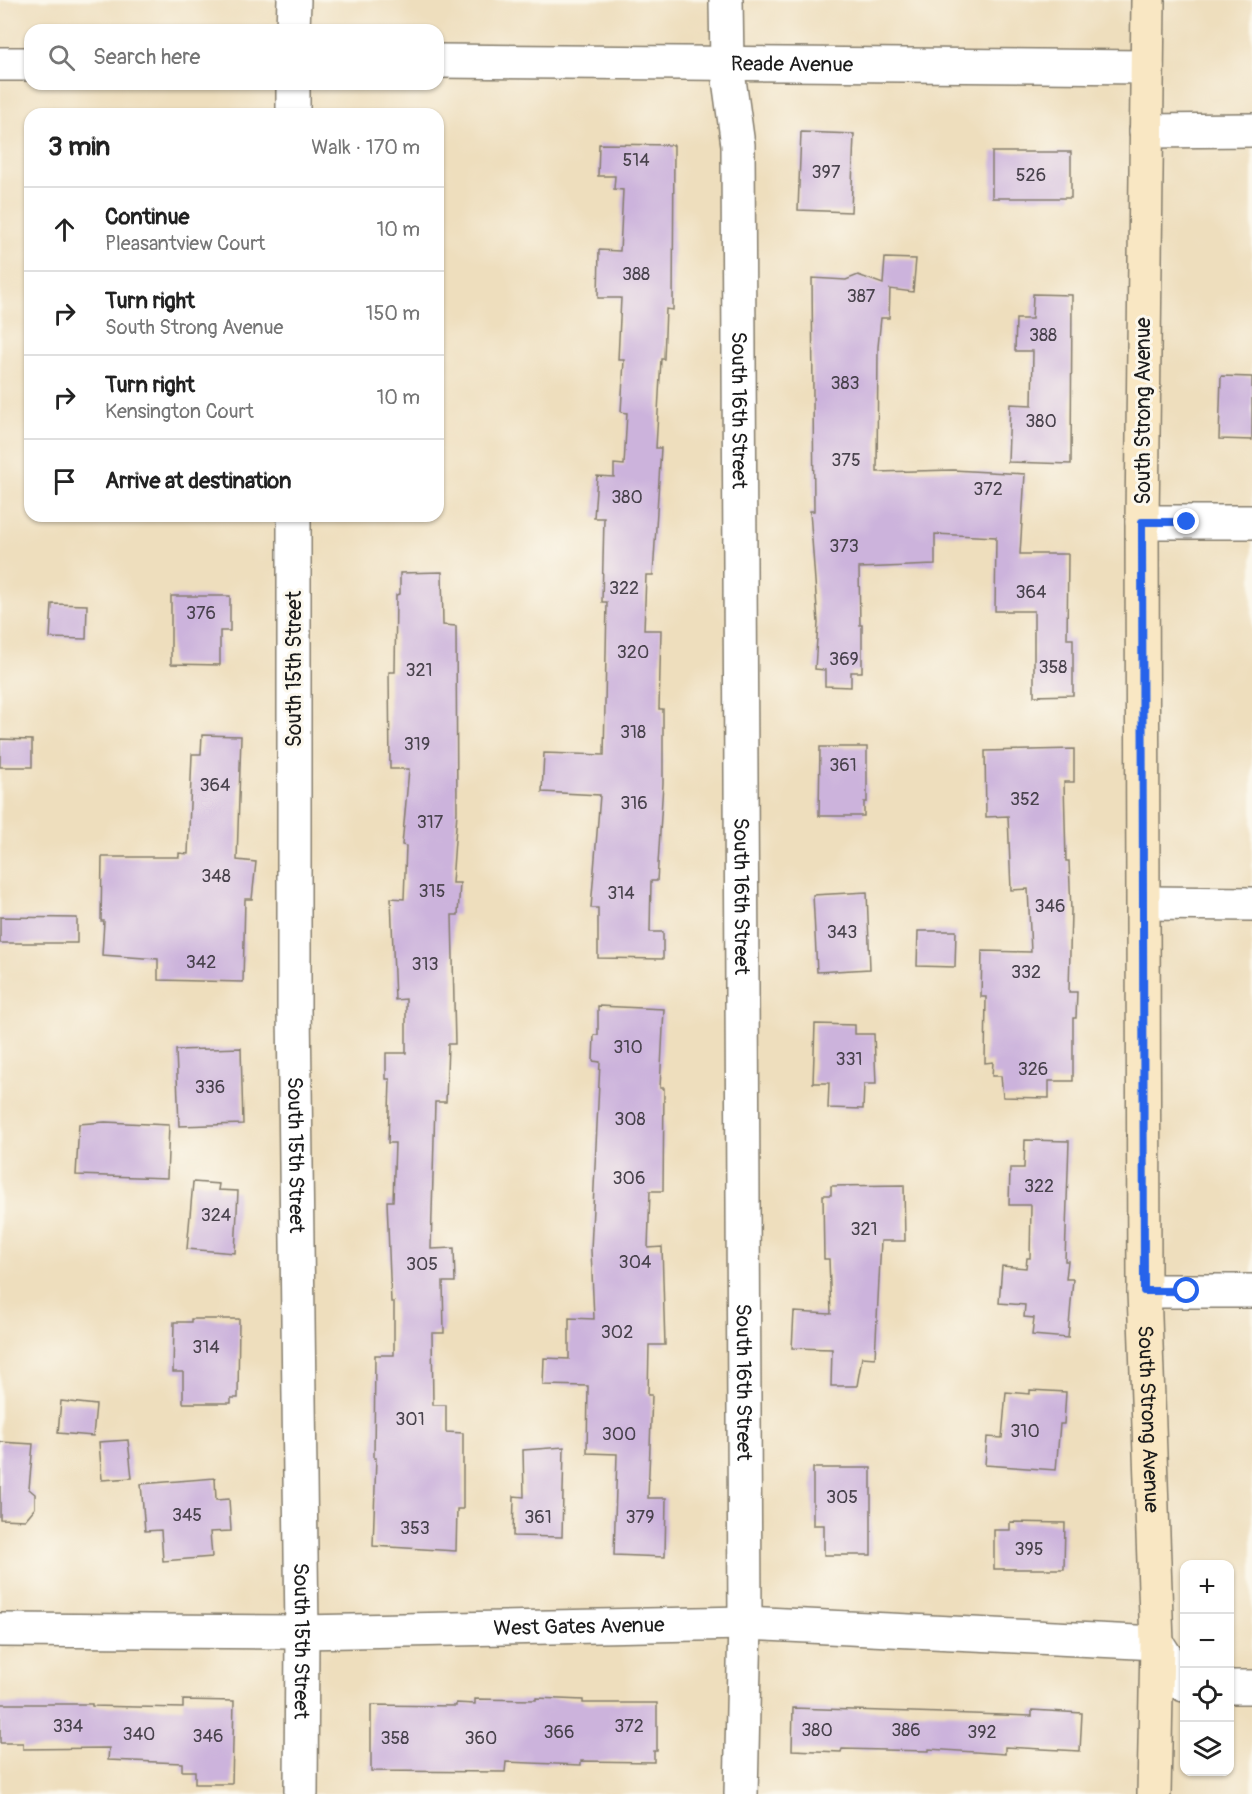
<!DOCTYPE html>
<html lang="en">
<head>
<meta charset="utf-8">
<style>
	body { margin:0; font-family:Pangolin,sans-serif; background:#f2f2f2; color:#222 }
	.controls { position:absolute; right:18px; bottom:18px; display:grid; overflow:hidden; border-radius:12px; box-shadow:0 2px 4px #0004 }
	.controls button { width:54px; height:54px; display:grid; place-items:center; padding:0; border:0; border-bottom:2px solid #e0e0e0; background:#fff; color:#222; font:30px sans-serif }
	.stop { position:absolute; width:18px; height:18px; margin:-14px; border:4px solid #2563eb; border-radius:50%; background:#fff }
	.stop.end { background:#2563eb; border-color:#fff; box-shadow:0 2px 6px #0008 }
	.list { margin:0; padding:0; list-style:none }
	h2 { display:flex; justify-content:space-between; align-items:center; height:78px; margin:0; padding:0 24px; font-size:26px }
	h2 small { font-size:20px; font-weight:400; color:#767676 }
	.list li { display:grid; grid-template-columns:39px 1fr auto; gap:18px; align-items:center; box-sizing:border-box; height:84px; padding:0 24px; border-top:2px solid #e0e0e0 }
	.list b { display:block; font-size:22px; white-space:nowrap }
	.list p { margin:0; font-size:20px; white-space:nowrap; color:#767676 }
	.list em { font-size:20px; font-style:normal; color:#767676 }
	.icon { flex:none; width:33px; height:33px; fill:none; stroke:currentColor; stroke-width:2; stroke-linecap:round; stroke-linejoin:round }
	.map { position:relative; flex:none; width:1252px; height:1794px; overflow:hidden }
	.search { position:absolute; background:#fff; box-shadow:0 2px 4px #0004; left:24px; top:24px; width:420px; height:66px; display:flex; align-items:center; gap:15px; box-sizing:border-box; padding:0 21px; border-radius:18px; color:#767676; font-size:22px }
	.panel { position:absolute; background:#fff; box-shadow:0 2px 4px #0004; left:24px; top:108px; width:420px; height:414px; border-radius:18px }
	.map>svg:first-child { display:block }
	.building { fill:#ccb3dc }
	.lines { fill:none; stroke-linecap:round; stroke-linejoin:round }
	.street-casing { stroke:#857d6c; stroke-width:36 }
	.secondary-casing { stroke:#857d6c; stroke-width:36 }
	.street { stroke:#fff; stroke-width:33 }
	.secondary { stroke:#f9e7c3; stroke-width:33 }
	.route { stroke:#2563eb; stroke-width:8 }
	.labels { text-anchor:middle; stroke-width:6; stroke-linejoin:round; paint-order:stroke }
	.number-label { font-size:18px; fill:#48424c }
	.street-label { font-size:21px; fill:#1c1c1c; stroke:#fbf7ec }
</style>
</head>
<body>
<div class="map">
<svg width="1252" height="1794" viewBox="0 0 1252 1794">
	<rect width="100%" height="100%" fill="#fbf7ec"/>
	<filter id="ink" filterUnits="userSpaceOnUse"><feTurbulence type="fractalNoise" baseFrequency=".0167" numOctaves="2"/><feDisplacementMap in="SourceGraphic" scale="12" xChannelSelector="R" yChannelSelector="G"/><feConvolveMatrix kernelMatrix="1 2 1 2 8 2 1 2 1" color-interpolation-filters="sRGB"/></filter>
	<filter id="wash" filterUnits="userSpaceOnUse"><feTurbulence type="fractalNoise" baseFrequency=".008" numOctaves="4" result="noise"/><feDisplacementMap in="SourceGraphic" scale="24" xChannelSelector="R" yChannelSelector="G"/><feGaussianBlur stdDeviation="1.35" result="paint"/><feColorMatrix in="noise" values="0 0 0 0 0 0 0 0 0 0 0 0 0 0 0 0 0 1.4 0 .05"/><feComposite in="paint" operator="in"/></filter>
	<g filter="url(#wash)">
		<rect width="100%" height="100%" fill="#eedebd"/>
		<g id="blocks">
			<path class="building" d="M801,132L854,134L851,212L798,210Z
				M599,144L674,145L673,310L666,309L664,359H661L656,448H661L653,575H646L644,630H661L659,709H663V783L657,881H651L650,932H663V959L598,958V908H591L600,795L542,792L544,753L604,755L607,602H602L604,518H594L597,476L614,477V464L624,465L627,413L621,412L624,360H618L621,298H598L599,250L620,251L623,190L614,189L615,176H598Z
				M992,152H1071V198H992Z
				M885,258L916,259L913,292L890,289L889,318H881L878,347L877,472L953,470L1025,474L1020,554H1068L1067,639H1073V695L1034,696V611H995L996,537L935,534V565L859,568L860,625H862V672H851V687L825,686V670L815,669L818,623L810,511H814L812,278L846,280L858,275L883,284Z
				M1033,294L1072,295L1071,464L1008,462L1010,404L1032,405L1033,351H1015L1016,319H1032Z
				M1221,376L1252,377V440L1219,439Z
				M442,572L443,625L456,626L457,812L452,883H460L458,915H452L455,1044H448L446,1102H435L431,1249L454,1248L455,1282H443L444,1333H432L433,1405H446V1432L463,1433V1509H457L456,1551L373,1546L376,1458H374L375,1355H394V1302H391L387,1201H393L395,1143H388L390,1079H386V1053H406V999L395,1000L391,898L404,899L406,846L402,845L409,769H390L389,672H395L396,595L400,594V573Z
				M171,596H230V631H220V665L171,664Z
				M52,604L87,605L86,639L50,638Z
				M202,735L241,736L237,860L256,862L252,899H245L243,982L158,980V959L102,955L104,921H101L102,857H179V853L188,854L192,754H201Z
				M0,739L32,740V767H0Z
				M820,747H867V802H864V816H819Z
				M1074,749V782H1064L1066,861H1069L1071,911L1069,992H1077L1076,1018H1073V1081H1049V1098L1003,1097L1001,1076H992L993,1062L985,1063L986,997H981L982,951L1031,952L1028,889L1011,890L1008,816L986,817L985,751Z
				M867,892L870,969L817,972L813,895Z
				M0,917L77,918V943H0Z
				M918,931H956L955,967L917,966Z
				M598,1006L664,1009L660,1088H664L663,1191H650L648,1248L662,1247L665,1345H649L648,1395H652L648,1498H666L665,1557L614,1555L617,1454L587,1453L588,1386L543,1385L544,1358L569,1359V1318L594,1319L591,1250L600,1062L593,1061L594,1035H598Z
				M815,1024L855,1025V1034H874L876,1084H864L863,1109L828,1108L829,1083H813Z
				M241,1048L243,1124L179,1126L176,1050Z
				M105,1122L169,1125L167,1178L76,1175L79,1124Z
				M1025,1140L1069,1141L1065,1261H1068L1066,1279H1073L1068,1338L1032,1335L1034,1318L1024,1317L1025,1305L999,1303L1002,1266L1026,1268L1027,1258H1030L1031,1205H1009L1010,1168H1024Z
				M193,1182L219,1184L218,1190L238,1191L235,1253L187,1249Z
				M904,1185L905,1241H881L875,1358L862,1357L857,1386H831L832,1349L792,1348L794,1312L831,1314L829,1259H824L823,1195H831V1186Z
				M191,1319H239L238,1398H231V1403H183V1372H173L174,1322H191Z
				M1030,1390L1066,1392L1064,1424H1060L1056,1470L985,1465L987,1437L1002,1438L1006,1392L1030,1394Z
				M61,1401L96,1405L93,1436L58,1433Z
				M128,1440L132,1478L102,1480L99,1442Z
				M0,1442L33,1444L29,1489L35,1494V1508L25,1520L0,1519Z
				M564,1447L562,1537L513,1536L514,1496L524,1497L523,1450Z
				M813,1468H871V1555H824V1525H813Z
				M215,1478L216,1500L229,1499L231,1531L210,1532L212,1557L163,1561L161,1530L145,1531L141,1484Z
				M1010,1522L1065,1523L1064,1569H994V1530H1010Z
				M536,1698L583,1700V1703H657V1751H654V1762L581,1761V1765L506,1762L505,1772L371,1771V1705L456,1706V1703L475,1704V1699L536,1700Z
				M183,1700L234,1701L232,1784H195V1771H182V1763L108,1760L109,1748L23,1749V1743H0V1704H92V1706L183,1708Z
				M793,1708L1032,1716V1710L1082,1713L1080,1751L1005,1747V1754L929,1749V1751L842,1749L841,1752L792,1750Z"/>
		</g>
	</g>
	<g filter="url(#ink)">
		<use href="#blocks" fill-opacity="0" stroke="#857d6c" stroke-width="1.5"/>
		<g class="lines">
			<g class="street-casing">
				<g id="street">
					<path id="s1" d="M726,0L727,65L738,145L745,1623L741,1794"/>
					<path d="M293,30L294,0"/>
					<path id="s2" d="M438,61L1147,67"/>
					<path d="M0,64H30"/>
					<path d="M293,84V114"/>
					<path d="M1146,131L1252,130"/>
					<path id="s3" d="M294,516V1008L302,1632L301,1794"/>
					<path d="M1142,522H1252"/>
					<path d="M1144,903L1252,904"/>
					<path d="M1144,1291H1252"/>
					<path id="s4" d="M0,1630L302,1632L745,1623L1157,1643L1184,1685"/>
					<path d="M1230,1687H1252"/>
				</g>
			</g>
			<g class="secondary-casing">
				<g id="secondary">
					<path id="s5" d="M1148,0L1142,522L1144,1291L1157,1643L1154,1794"/>
				</g>
			</g>
			<use href="#street" class="street"/>
			<use href="#secondary" class="secondary"/>
		</g>
	</g>
	<g class="lines" filter="url(#ink)">
		<path class="route" d="M1187,522H1142L1144,1291H1187"/>
	</g>
	<g class="labels">
		<g class="number-label">
			<text x="636" y="166">514</text>
			<text x="826" y="178">397</text>
			<text x="1031" y="181">526</text>
			<text x="636" y="280">388</text>
			<text x="861" y="302">387</text>
			<text x="1043" y="341">388</text>
			<text x="845" y="389">383</text>
			<text x="1041" y="427">380</text>
			<text x="846" y="466">375</text>
			<text x="988" y="495">372</text>
			<text x="627" y="503">380</text>
			<text x="844" y="552">373</text>
			<text x="624" y="594">322</text>
			<text x="1031" y="598">364</text>
			<text x="201" y="619">376</text>
			<text x="633" y="658">320</text>
			<text x="844" y="665">369</text>
			<text x="1053" y="673">358</text>
			<text x="419" y="676">321</text>
			<text x="633" y="738">318</text>
			<text x="417" y="750">319</text>
			<text x="843" y="771">361</text>
			<text x="215" y="791">364</text>
			<text x="1025" y="805">352</text>
			<text x="634" y="809">316</text>
			<text x="430" y="828">317</text>
			<text x="216" y="882">348</text>
			<text x="432" y="897">315</text>
			<text x="621" y="899">314</text>
			<text x="1050" y="912">346</text>
			<text x="842" y="938">343</text>
			<text x="201" y="968">342</text>
			<text x="425" y="970">313</text>
			<text x="1026" y="978">332</text>
			<text x="628" y="1053">310</text>
			<text x="849" y="1065">331</text>
			<text x="1033" y="1075">326</text>
			<text x="210" y="1093">336</text>
			<text x="630" y="1125">308</text>
			<text x="629" y="1184">306</text>
			<text x="1039" y="1192">322</text>
			<text x="216" y="1221">324</text>
			<text x="864" y="1235">321</text>
			<text x="635" y="1268">304</text>
			<text x="422" y="1270">305</text>
			<text x="617" y="1338">302</text>
			<text x="206" y="1353">314</text>
			<text x="410" y="1425">301</text>
			<text x="1025" y="1437">310</text>
			<text x="619" y="1440">300</text>
			<text x="842" y="1503">305</text>
			<text x="187" y="1521">345</text>
			<text x="538" y="1523">361</text>
			<text x="640" y="1523">379</text>
			<text x="415" y="1534">353</text>
			<text x="1029" y="1555">395</text>
			<text x="68" y="1732">334</text>
			<text x="629" y="1732">372</text>
			<text x="817" y="1736">380</text>
			<text x="906" y="1736">386</text>
			<text x="559" y="1738">366</text>
			<text x="982" y="1738">392</text>
			<text x="139" y="1740">340</text>
			<text x="208" y="1742">346</text>
			<text x="395" y="1744">358</text>
			<text x="481" y="1744">360</text>
		</g>
		<g class="street-label">
			<text dy="7" stroke="none"><textPath href="#s2" startOffset="354">Reade Avenue</textPath></text>
			<text dy="7" stroke="none"><textPath href="#s1" startOffset="411">South 16th Street</textPath></text>
			<text transform="translate(1143 411) rotate(-90)" y="7">South Strong Avenue</text>
			<text transform="translate(294 669) rotate(-90)" y="7">South 15th Street</text>
			<text dy="7" stroke="none"><textPath href="#s1" startOffset="897">South 16th Street</textPath></text>
			<text dy="7" stroke="none"><textPath href="#s3" startOffset="639">South 15th Street</textPath></text>
			<text dy="7" stroke="none"><textPath href="#s1" startOffset="1383">South 16th Street</textPath></text>
			<text dy="7" stroke="none"><textPath href="#s5" startOffset="1419">South Strong Avenue</textPath></text>
			<text dy="7" stroke="none"><textPath href="#s4" startOffset="579">West Gates Avenue</textPath></text>
			<text dy="7" stroke="none"><textPath href="#s3" startOffset="1125">South 15th Street</textPath></text>
		</g>
	</g>
</svg>
<div class="controls">
<button>+</button>
<button>−</button>
<button><svg class="icon" aria-label="locate" viewBox="0 0 24 24"><circle cx="12" cy="12" r="6"/><path d="M12 2v4M12 18v4M2 12h4M18 12h4"/></svg></button>
<button><svg class="icon" aria-label="layers" viewBox="0 0 24 24"><path d="M12 4l9 5-9 5-9-5zM3 14l9 5 9-5"/></svg></button>
</div>
<div class="stop" style="left:1187px;top:1291px"></div>
<div class="stop end" style="left:1187px;top:522px"></div>
<div class="search"><svg class="icon" aria-label="search" viewBox="0 0 24 24"><circle cx="10" cy="10" r="6"/><path d="M15 15l6 6"/></svg>Search here</div>
<section class="panel">
<h2>3 min<small>Walk · 170 m</small></h2>
<ul class="list">
<li><svg class="icon" aria-label="ahead" viewBox="0 0 24 24"><path d="M12 20V5M6 11l6-6 6 6"/></svg><div><b>Continue</b><p>Pleasantview Court</p></div><em>10 m</em></li>
<li><svg class="icon" aria-label="right" viewBox="0 0 24 24"><path d="M7 20v-9h11M14 6l5 5-5 5"/></svg><div><b>Turn right</b><p>South Strong Avenue</p></div><em>150 m</em></li>
<li><svg class="icon" aria-label="right" viewBox="0 0 24 24"><path d="M7 20v-9h11M14 6l5 5-5 5"/></svg><div><b>Turn right</b><p>Kensington Court</p></div><em>10 m</em></li>
<li><svg class="icon" aria-label="arrive" viewBox="0 0 24 24"><path d="M6 21V4h12l-3 4 3 4H6"/></svg><div><b>Arrive at destination</b></div></li>
</ul>
</section>
</div>
</body>
</html>
